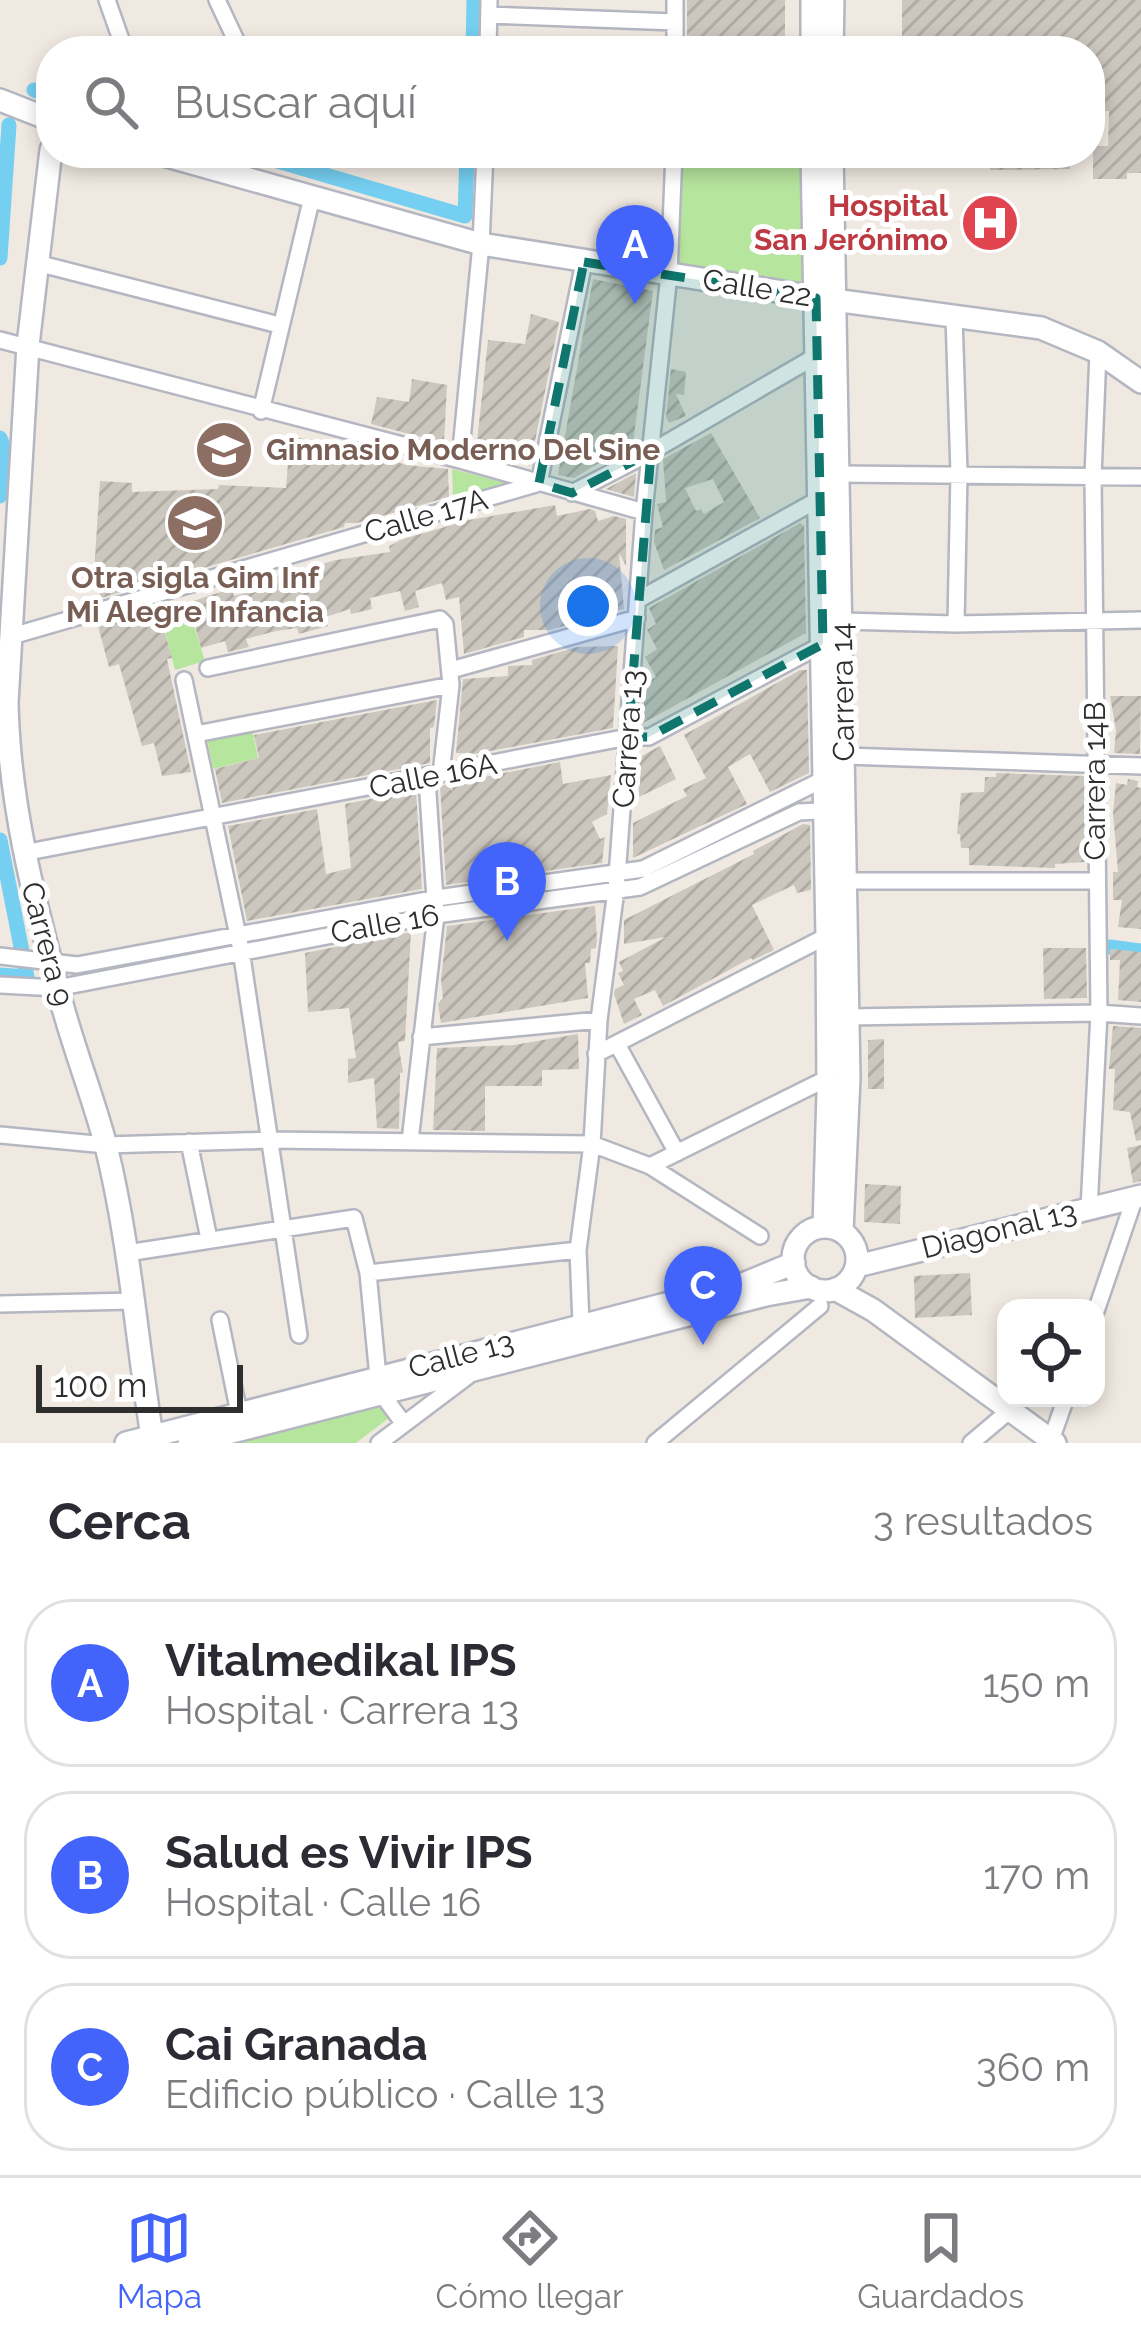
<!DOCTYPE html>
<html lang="es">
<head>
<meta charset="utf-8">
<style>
	body { margin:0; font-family:Raleway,sans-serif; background:#f7f7f7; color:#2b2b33 }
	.controls { position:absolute; right:36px; bottom:36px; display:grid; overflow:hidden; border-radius:24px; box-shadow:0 6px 18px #0003 }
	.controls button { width:108px; height:108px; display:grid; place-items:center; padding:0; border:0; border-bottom:3px solid #e1e1e2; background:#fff; color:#2b2b33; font:60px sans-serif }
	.scale { position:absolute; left:36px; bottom:30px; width:207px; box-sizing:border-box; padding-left:12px; border:6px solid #2e2e2e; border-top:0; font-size:33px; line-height:42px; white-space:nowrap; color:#2e2e2e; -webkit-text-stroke:9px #fff; paint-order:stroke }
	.you { position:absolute; left:588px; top:606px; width:42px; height:42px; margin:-30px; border:9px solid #fff; border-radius:50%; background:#1a73e8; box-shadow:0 0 0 18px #1a73e833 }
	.badge { display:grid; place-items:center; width:78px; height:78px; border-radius:50%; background:#4264fb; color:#fff; font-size:39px; font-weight:700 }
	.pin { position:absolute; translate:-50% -99px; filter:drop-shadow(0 3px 6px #0008) }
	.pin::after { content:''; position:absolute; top:63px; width:42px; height:36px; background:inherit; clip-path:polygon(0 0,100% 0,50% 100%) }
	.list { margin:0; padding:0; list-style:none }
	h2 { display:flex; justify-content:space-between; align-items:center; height:156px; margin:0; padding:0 48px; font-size:51px }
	h2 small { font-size:39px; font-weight:400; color:#7c7c81 }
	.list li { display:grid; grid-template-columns:78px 1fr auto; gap:36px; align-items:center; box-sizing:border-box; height:168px; margin:0 24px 24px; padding:0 24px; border:3px solid #e1e1e2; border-radius:48px }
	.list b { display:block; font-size:45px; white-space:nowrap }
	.list p { margin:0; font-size:39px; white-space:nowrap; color:#7c7c81 }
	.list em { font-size:39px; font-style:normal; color:#7c7c81 }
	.icon { flex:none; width:66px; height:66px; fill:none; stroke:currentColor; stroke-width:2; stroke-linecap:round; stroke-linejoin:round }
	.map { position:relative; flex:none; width:1141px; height:1443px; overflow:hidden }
	.search { position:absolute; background:#fff; box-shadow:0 6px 18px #0003; left:36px; right:36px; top:36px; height:132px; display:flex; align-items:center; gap:30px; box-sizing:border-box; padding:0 42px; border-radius:48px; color:#7c7c81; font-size:45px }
	.sheet { height:732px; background:#fff }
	nav { display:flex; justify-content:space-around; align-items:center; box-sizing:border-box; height:168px; border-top:3px solid #e1e1e2; background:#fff; font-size:33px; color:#7c7c81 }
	nav a { display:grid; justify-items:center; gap:6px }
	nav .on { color:#4264fb }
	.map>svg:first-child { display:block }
	.green { fill:#b6e59e }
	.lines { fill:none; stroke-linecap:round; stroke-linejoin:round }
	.canal { stroke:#75cff0; stroke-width:15 }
	.building { fill:url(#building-hatch); fill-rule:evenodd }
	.street-casing { stroke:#b4b7c1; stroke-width:20 }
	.secondary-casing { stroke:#b4b7c1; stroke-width:26 }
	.street { stroke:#fff; stroke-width:15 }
	.secondary { stroke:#fff; stroke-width:21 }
	.marked { fill:#0f766e; fill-opacity:0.2; stroke:#0f766e; stroke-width:9; stroke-dasharray:24 15; stroke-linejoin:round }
	.labels { text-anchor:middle; stroke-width:10; stroke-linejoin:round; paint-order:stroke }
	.health-label { font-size:30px; font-weight:bold; fill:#be3a42; stroke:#fff; text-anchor:end }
	.street-label { font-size:30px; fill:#2e2e2e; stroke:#fff }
	.education-label { font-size:30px; font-weight:bold; fill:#785e54; stroke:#fff; text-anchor:start }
</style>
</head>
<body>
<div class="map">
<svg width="1141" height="1443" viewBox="0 0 1141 1443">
	<defs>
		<pattern id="building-hatch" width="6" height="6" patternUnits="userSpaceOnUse" patternTransform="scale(3)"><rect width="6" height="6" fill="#cbc7bf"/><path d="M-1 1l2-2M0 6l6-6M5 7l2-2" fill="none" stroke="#afaba4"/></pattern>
	</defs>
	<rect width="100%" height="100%" fill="#efe9e1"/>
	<path class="green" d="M680,153H803L805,288L672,263Z
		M452,469L510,484L453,502Z
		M177,602L182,624L193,623L205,661L175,670L159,608Z
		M251,724L258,758L213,769L206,733Z
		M382,1399L389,1418L356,1443H194Z"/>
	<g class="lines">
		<path class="canal" d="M473,51L474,0
			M34,90L51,95
			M250,153L465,216L467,153
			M0,258L9,125
			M0,438L3,446L0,496
			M0,840L27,977L0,975
			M1110,947L1141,951"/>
	</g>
	<path class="building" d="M687,0H785V51H687Z
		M902,0H1141V173H1127V179H1093V146H1108L1109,111H1090V51H902Z
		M885,153H917V165L884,166Z
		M990,153H1070V169L990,170Z
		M593,279L653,291L633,443L574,478L558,475Z
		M531,314L559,322L530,466L476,451L488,340L525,344Z
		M671,369L686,372L684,395L676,394L686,416L669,423L666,417Z
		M412,379L447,385L444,443L371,424L377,397L409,402Z
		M711,433L760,518L664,570L654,542L655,530L663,527L657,504L666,502L663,459ZM713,479L724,502L704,514L701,509L696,511L685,488Z
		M290,437L339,443L406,465L448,469L449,497L357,523H345L344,527L101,598L94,573L100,481L132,483V492L218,489L219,485L286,488Z
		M636,473L634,497L606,489Z
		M555,505L557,516L590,509L595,511L598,521L614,516L626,519V566L619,553L624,609L550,630H524V637L464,654L459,597L446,600L442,583L415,591L419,607L405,611L400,591L370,598L372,609L351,614L350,609L325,617L328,626L299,634L297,628L276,631L246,639L249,647L228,652L225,641L201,648L194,622L182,624L179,606L211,595L232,589L234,596L264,588L262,580L336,560L390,552L389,546L403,539L469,520Z
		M800,523L804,526L806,633L643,723L645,683L656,677L645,657L657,649L647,630L656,624L649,608Z
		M158,608L172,658L167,659L191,772L162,776L154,743L142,746L119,664L109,667L98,626Z
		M618,646L613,728L474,754L456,753L463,679L508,676V666L532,665V660L577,647Z
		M800,670H807L809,773L770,792L750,754L728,767L747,804L633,858V823L687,796L683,789L706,778L684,735Z
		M1110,696H1141L1140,754L1114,753L1116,730Z
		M437,700L434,727L430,728V763L222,803L215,769L259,758L254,735Z
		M660,746L676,779L639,797L638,758Z
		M560,762L563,784L611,775L607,814L592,822L600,839L605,837L602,863L446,885L440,786L448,784L452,791L453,783Z
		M996,773L1084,776L1085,862L1055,864V868L969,865V848H961L960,834H957L961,793L984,792L985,777H996Z
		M1128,779L1138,781L1137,787L1141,788V929L1118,927L1122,900H1113V872H1118L1113,813L1116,783L1127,785Z
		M416,790L422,889L247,921L228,826L317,809L326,874L351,868L345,804Z
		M803,824L810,825L811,890L797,893L794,885L752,905L774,950L753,960L751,958L663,1006L655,990L634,999L642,1015L624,1024L614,994L615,989L624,985L618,973L623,971L619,962L666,937L624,944V920L754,854L753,851Z
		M595,906L597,941L596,948L591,949L590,963H585L588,998L441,1023L438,1004L443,998L441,980L447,926Z
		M411,932L405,1041L398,1042L403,1072L400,1073L399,1129L377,1128L374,1078L348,1083V1059L356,1058L349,1008L308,1012L305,953Z
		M1043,948H1086L1087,998L1044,999Z
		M1110,949L1141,952V1002L1118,1000L1120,960H1110Z
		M1113,1026L1141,1028V1140L1136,1141L1130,1112L1113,1110L1115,1069H1109Z
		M578,1034L579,1069L542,1070V1086H485V1131L433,1130L437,1048L514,1045Z
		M884,1039V1089H868V1040Z
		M1141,1145V1181L1133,1183L1127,1148Z
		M865,1184L901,1186L900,1224L864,1222Z
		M970,1273L972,1315L915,1318L914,1276Z"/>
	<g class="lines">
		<g class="street-casing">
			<path id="street" d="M107,0L125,51
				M217,0L241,51
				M489,15L675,22
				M488,51L489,0
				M675,51V0
				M37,263L279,325
				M954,316L959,473L956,624
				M0,340L460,460L644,512
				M261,411L312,197
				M460,460L481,244L485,153
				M838,474L1141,477
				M539,483L584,262
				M572,493L651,452L816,356
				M638,600L819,499
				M842,621L956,624L1141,620
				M12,636L536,484
				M208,668L440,619L445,624L451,685L441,774
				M451,670L637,618
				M184,680L241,950L299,1335
				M196,734L451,685
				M845,756L1141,766
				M23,853L628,737H649L823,644
				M846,881H1095
				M0,956L77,965L437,898L643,869L824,779
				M0,985L57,988L436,915L640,887L799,812L818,811L825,818
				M848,1017L1099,1013L1141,1016
				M421,1037L599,1020
				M617,1044L677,1153
				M596,1054L827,936
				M0,1135L106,1145L269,1140L592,1144L650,1166L760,1236
				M410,1141L436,915L427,778
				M189,1142L209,1239
				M650,1166L828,1078
				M1089,1209L1099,1013L1093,476L1098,352
				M127,1253L354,1218L368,1273L378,1377
				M368,1273L578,1250
				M0,1304L133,1301
				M1096,1311L1135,1197
				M220,1320L239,1413
				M581,1324L578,1250L592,1144L599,1020L616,890L644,512L669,274L674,153
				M381,1393L404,1424
				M1051,1440L1066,1398
				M379,1443L468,1376
				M655,1443L820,1306
				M971,1443L1009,1411"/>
		</g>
		<g class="secondary-casing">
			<path id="secondary" d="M812,0V51
				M832,51L833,0
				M0,100L51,120
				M51,150L28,345L7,703C9,801 33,895 58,989C71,1042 92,1093 106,1146C130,1243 137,1344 153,1443
				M156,153L481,244L834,300L1041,328L1098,352L1141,382
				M812,153L827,936L828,1092L824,1227
				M832,153L849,1078L842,1231
				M793 1259a32 32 0 1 1 64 0a32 32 0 1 1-64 0Z
				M857,1266L1141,1196
				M835,1289L873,1310L1055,1443
				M126,1443L743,1284L794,1263
				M189,1443L766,1295L811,1287"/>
		</g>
		<use href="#street" class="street"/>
		<use href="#secondary" class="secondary"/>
	</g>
	<path class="marked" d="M584,262L816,298L823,644L649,737H628L651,452L572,493L539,483Z"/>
	<defs>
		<g id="hospital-disc" transform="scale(3)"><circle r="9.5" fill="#e0444e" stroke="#fff"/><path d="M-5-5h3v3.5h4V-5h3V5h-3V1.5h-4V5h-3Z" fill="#fff"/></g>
		<g id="school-disc" transform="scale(3)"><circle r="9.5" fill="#8d6e63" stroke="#fff"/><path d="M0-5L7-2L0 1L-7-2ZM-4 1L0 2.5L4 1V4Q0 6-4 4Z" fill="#fff"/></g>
	</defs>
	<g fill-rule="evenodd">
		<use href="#hospital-disc" x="990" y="223"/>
		<use href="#school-disc" x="224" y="450"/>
		<use href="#school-disc" x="195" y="523"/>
	</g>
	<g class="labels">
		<g class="health-label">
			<text x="948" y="216">Hospital<tspan x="948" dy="34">San Jerónimo</tspan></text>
		</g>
		<g class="street-label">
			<text transform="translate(757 288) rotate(9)" y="10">Calle 22</text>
			<text transform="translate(426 516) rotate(-16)" y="10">Calle 17A</text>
			<text transform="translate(843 692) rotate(-91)" y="10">Carrera 14</text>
			<text transform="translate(628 739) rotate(-86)" y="10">Carrera 13</text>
			<text transform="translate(433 776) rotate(-11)" y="10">Calle 16A</text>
			<text transform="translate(1095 781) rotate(-90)" y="10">Carrera 14B</text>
			<text transform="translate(385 924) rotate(-10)" y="10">Calle 16</text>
			<text transform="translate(47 944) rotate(75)" y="10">Carrera 9</text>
			<text transform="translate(999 1230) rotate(-14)" y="10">Diagonal 13</text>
			<text transform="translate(461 1355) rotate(-15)" y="10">Calle 13</text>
		</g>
		<g class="education-label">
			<text x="266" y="460">Gimnasio Moderno Del Sine</text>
			<text x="195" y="588" text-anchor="middle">Otra sigla Gim Inf<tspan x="195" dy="34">Mi Alegre Infancia</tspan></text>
		</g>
	</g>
</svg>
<div class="controls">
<button><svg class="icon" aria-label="locate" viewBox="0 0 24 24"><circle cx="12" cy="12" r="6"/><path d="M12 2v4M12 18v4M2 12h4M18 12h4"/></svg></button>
</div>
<div class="scale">100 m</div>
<div class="you"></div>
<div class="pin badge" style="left:635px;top:304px">A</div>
<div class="pin badge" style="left:507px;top:941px">B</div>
<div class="pin badge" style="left:703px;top:1345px">C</div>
<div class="search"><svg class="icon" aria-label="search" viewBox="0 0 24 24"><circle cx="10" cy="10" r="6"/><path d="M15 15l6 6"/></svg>Buscar aquí</div>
</div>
<section class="sheet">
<h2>Cerca<small>3 resultados</small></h2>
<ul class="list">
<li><span class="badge">A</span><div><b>Vitalmedikal IPS</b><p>Hospital · Carrera 13</p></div><em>150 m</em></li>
<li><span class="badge">B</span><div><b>Salud es Vivir IPS</b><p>Hospital · Calle 16</p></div><em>170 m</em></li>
<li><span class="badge">C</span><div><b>Cai Granada</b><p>Edificio público · Calle 13</p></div><em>360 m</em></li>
</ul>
</section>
<nav>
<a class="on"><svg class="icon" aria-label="map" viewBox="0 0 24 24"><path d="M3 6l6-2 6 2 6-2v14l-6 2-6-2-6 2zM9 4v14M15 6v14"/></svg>Mapa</a>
<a><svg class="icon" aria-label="directions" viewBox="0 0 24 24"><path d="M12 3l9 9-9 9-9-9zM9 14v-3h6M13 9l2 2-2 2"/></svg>Cómo llegar</a>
<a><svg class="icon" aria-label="saved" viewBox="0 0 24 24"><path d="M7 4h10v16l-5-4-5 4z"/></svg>Guardados</a>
</nav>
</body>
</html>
